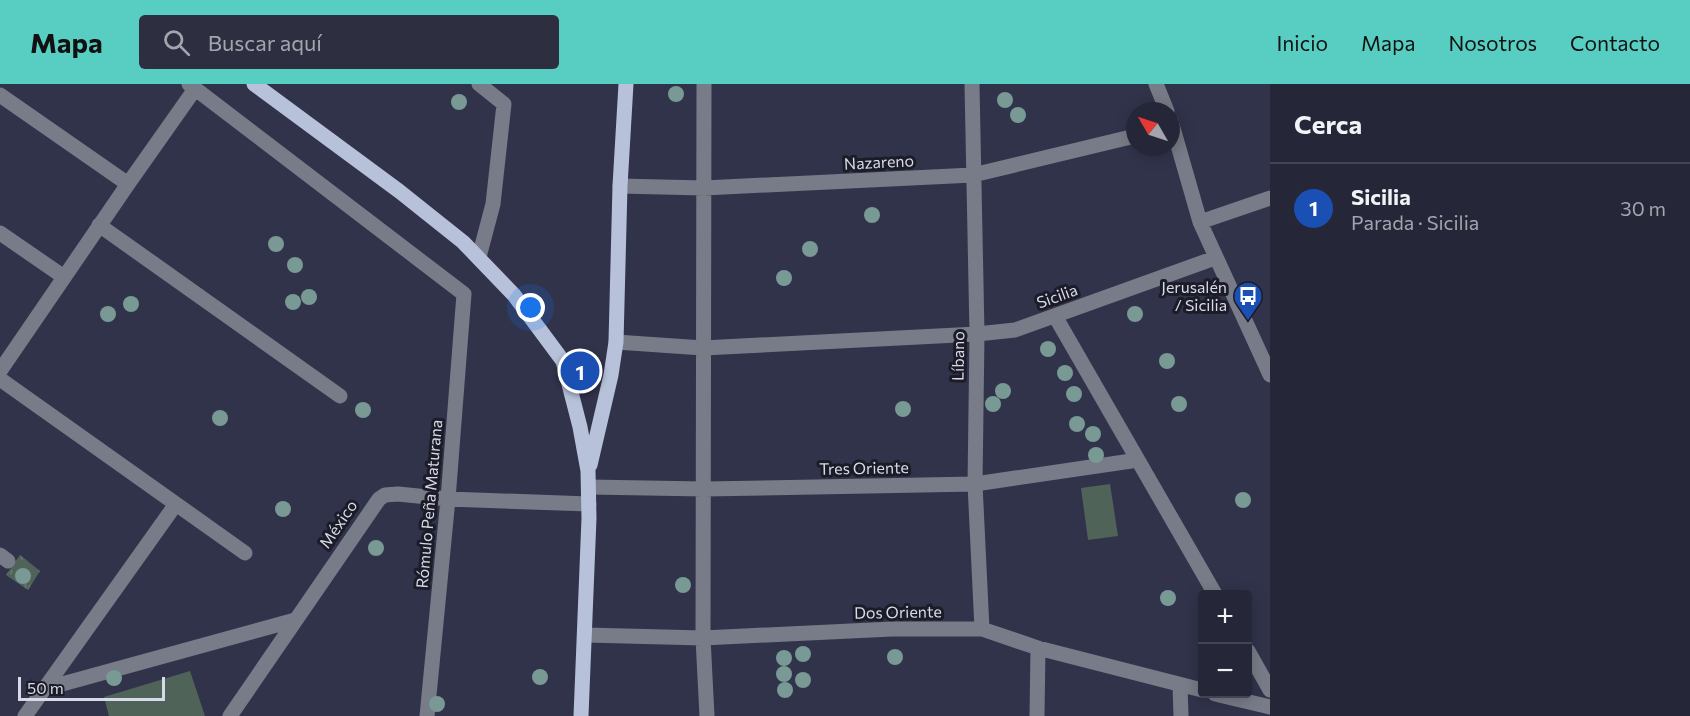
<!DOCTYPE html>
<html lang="es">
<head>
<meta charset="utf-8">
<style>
	body { margin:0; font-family:Commissioner,sans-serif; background:#2d2e40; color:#f1f3f6 }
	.controls { position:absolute; right:18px; bottom:18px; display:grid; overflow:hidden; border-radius:6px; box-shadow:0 3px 15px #0003 }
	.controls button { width:54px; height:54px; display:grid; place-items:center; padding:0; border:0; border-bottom:2px solid #424353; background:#252638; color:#f1f3f6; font:30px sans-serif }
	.compass { position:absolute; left:1126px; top:18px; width:54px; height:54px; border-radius:50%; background:#252638; box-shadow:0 3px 15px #0003; rotate:309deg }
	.scale { position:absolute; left:18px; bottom:15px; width:147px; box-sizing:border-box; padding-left:6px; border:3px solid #d8dae9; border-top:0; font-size:16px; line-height:21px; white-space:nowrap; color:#d8dae9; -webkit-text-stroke:4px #1b1c27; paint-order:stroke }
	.you { position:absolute; left:531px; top:224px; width:21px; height:21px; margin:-15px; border:4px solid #fff; border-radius:50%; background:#1a73e8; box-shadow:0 0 0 9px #1a73e833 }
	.badge { display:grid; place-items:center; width:39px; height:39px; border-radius:50%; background:#57cec1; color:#fff; font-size:20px; font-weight:700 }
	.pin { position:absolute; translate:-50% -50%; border:3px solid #fff; box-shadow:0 2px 6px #0006 }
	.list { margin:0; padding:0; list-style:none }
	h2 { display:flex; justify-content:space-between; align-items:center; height:78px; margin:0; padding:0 24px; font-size:26px }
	h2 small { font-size:20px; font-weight:400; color:#a3a5ae }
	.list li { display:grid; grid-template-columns:39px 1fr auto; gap:18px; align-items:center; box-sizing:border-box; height:90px; padding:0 24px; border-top:2px solid #424353 }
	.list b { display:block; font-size:22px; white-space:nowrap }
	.list p { margin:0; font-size:20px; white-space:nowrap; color:#a3a5ae }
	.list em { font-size:20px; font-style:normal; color:#a3a5ae }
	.icon { flex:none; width:33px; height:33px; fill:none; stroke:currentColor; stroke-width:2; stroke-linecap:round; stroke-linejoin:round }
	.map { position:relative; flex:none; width:1270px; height:632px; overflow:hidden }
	header { display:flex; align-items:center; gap:36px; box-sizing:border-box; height:84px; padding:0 30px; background:#57cec1; color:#111 }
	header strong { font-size:28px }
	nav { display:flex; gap:33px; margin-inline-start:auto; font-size:21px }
	.search { width:420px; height:54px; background:#2d2e40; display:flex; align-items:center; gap:15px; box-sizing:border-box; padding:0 21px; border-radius:6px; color:#a3a5ae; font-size:22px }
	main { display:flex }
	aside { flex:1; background:#252638 }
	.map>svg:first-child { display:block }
	.grass { fill:url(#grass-tufts) }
	.pitch { fill:#4f6358 }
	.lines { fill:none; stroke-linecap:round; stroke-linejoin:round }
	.minor { stroke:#777c88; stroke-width:15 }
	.major { stroke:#b7c2da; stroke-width:15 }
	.tree { fill:#789994 }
	.labels { text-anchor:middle; stroke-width:6; stroke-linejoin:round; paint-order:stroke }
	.street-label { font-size:16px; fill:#d8dae9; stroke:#1b1c27 }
	.poi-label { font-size:16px; fill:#d8dae9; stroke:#1b1c27; text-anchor:end }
</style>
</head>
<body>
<header>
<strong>Mapa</strong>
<div class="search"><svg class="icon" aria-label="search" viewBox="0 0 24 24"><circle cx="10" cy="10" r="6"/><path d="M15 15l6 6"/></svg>Buscar aquí</div>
<nav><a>Inicio</a><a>Mapa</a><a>Nosotros</a><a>Contacto</a></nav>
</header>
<main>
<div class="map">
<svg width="1270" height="632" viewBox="0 0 1270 632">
	<defs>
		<pattern id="grass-tufts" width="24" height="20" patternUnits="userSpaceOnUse" patternTransform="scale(1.5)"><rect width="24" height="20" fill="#4f6358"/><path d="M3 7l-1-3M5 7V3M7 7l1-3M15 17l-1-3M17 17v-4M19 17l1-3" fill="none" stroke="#687970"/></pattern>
	</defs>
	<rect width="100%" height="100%" fill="#31334b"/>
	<path class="grass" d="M20,471L40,487L28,506L6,491Z"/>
	<path class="pitch" d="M1110,400L1118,452L1088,456L1081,404Z
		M190,587L205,632H109L104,613Z"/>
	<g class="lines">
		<path class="minor" d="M189,0L464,210L448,415L427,632
			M704,0L703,554L707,632
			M972,0L977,250L975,400L982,545
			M1156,0L1167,27
			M0,11L128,100
			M1171,37L1200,138L1270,291
			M620,102L704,104L973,91L1135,52
			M1200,138L1270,114
			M99,141L340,312
			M0,149L64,193
			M479,173L493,120L504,20L479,0
			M1055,232L1215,510
			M616,258L703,264L977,250L1015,246L1215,174
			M0,287L128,100L195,5
			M0,295L245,469
			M589,403L704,405L975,400L1138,376
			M0,471L8,477
			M586,551L703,554L892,545H982L1038,564L1202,606
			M1248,567L1270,606
			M1180,601L1181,632
			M44,605L295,536
			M1215,610L1270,623
			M25,632L176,420
			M230,632L379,415L385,411L398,410L448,415L589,420
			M1037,632L1038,564"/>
		<path class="major" d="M254,0L399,107L463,158L514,211L563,277L580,343L588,387L589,434L581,632
			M590,381L611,291L616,258L620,102L626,0"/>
	</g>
	<g class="tree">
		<circle cx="676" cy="10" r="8"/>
		<circle cx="1005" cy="16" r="8"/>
		<circle cx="459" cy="18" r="8"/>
		<circle cx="1018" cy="31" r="8"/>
		<circle cx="872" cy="131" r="8"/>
		<circle cx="276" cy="160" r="8"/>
		<circle cx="810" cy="165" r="8"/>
		<circle cx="295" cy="181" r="8"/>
		<circle cx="784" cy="194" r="8"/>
		<circle cx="309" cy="213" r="8"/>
		<circle cx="293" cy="218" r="8"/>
		<circle cx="131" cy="220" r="8"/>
		<circle cx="108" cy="230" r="8"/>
		<circle cx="1135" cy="230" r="8"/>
		<circle cx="1048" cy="265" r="8"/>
		<circle cx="1167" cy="277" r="8"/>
		<circle cx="1065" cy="289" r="8"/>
		<circle cx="1003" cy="307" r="8"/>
		<circle cx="1074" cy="310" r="8"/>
		<circle cx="993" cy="320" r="8"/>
		<circle cx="1179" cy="320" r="8"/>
		<circle cx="903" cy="325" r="8"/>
		<circle cx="363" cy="326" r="8"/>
		<circle cx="220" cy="334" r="8"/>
		<circle cx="1077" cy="340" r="8"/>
		<circle cx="1093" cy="350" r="8"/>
		<circle cx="1096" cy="371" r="8"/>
		<circle cx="1243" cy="416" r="8"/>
		<circle cx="283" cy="425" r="8"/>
		<circle cx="376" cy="464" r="8"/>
		<circle cx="23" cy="492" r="8"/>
		<circle cx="683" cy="501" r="8"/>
		<circle cx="1168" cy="514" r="8"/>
		<circle cx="803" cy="570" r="8"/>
		<circle cx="895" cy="573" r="8"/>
		<circle cx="784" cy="574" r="8"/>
		<circle cx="784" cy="590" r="8"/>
		<circle cx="540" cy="593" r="8"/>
		<circle cx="114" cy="594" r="8"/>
		<circle cx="803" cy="596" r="8"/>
		<circle cx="785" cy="606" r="8"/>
		<circle cx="437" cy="620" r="8"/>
	</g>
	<defs>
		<g id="bus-pin" transform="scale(1.5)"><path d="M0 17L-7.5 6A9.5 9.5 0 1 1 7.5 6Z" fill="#1a4fb4" stroke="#1b1c27"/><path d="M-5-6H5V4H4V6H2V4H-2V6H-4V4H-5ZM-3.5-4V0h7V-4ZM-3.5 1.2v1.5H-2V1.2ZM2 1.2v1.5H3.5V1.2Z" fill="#fff"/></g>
	</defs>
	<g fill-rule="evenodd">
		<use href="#bus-pin" x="1248" y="212"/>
	</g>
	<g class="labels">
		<g class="street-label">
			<text transform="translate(879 78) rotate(-3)" y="6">Nazareno</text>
			<text transform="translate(1057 212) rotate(-20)" y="6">Sicilia</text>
			<text transform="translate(958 272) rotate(-89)" y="6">Líbano</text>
			<text transform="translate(864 384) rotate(-1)" y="6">Tres Oriente</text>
			<text transform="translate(429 420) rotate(-85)" y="6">Rómulo Peña Maturana</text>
			<text transform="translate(338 440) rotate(-56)" y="6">México</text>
			<text transform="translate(898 528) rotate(-1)" y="6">Dos Oriente</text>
		</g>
		<g class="poi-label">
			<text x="1227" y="209">Jerusalén<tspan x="1227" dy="18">/ Sicilia</tspan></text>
		</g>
	</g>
</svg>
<div class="controls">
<button>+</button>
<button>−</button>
</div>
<svg class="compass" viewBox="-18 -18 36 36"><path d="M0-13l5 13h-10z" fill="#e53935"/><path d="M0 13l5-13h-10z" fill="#a3a5ae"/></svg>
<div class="scale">50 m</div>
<div class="you"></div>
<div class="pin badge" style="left:580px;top:287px;background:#1a4fb4">1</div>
</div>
<aside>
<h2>Cerca<small></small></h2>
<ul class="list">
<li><span class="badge" style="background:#1a4fb4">1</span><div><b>Sicilia</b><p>Parada · Sicilia</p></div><em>30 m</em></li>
</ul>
</aside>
</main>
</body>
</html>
